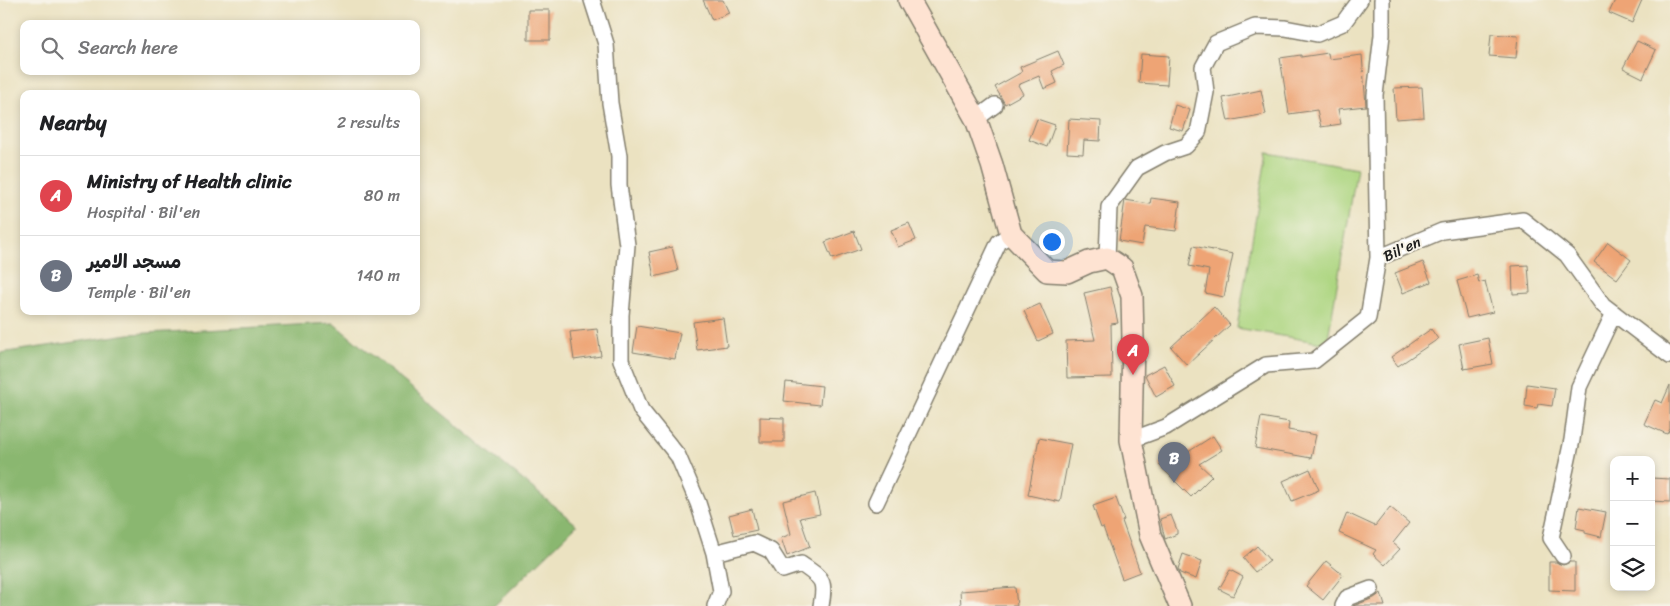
<!DOCTYPE html>
<html lang="en">
<head>
<meta charset="utf-8">
<style>
	body { margin:0; font-family:Sriracha,"Playpen Sans Arabic",sans-serif; background:#f6f6f6; color:#202124 }
	.controls { position:absolute; right:15px; bottom:15px; display:grid; overflow:hidden; border-radius:10px; box-shadow:0 2px 8px #0003 }
	.controls button { width:45px; height:45px; display:grid; place-items:center; padding:0; border:0; border-bottom:1px solid #e0e0e0; background:#fff; color:#202124; font:25px sans-serif }
	.you { position:absolute; left:1051px; top:241px; width:18px; height:18px; margin:-12px; border:4px solid #fff; border-radius:50%; background:#1a73e8; box-shadow:0 0 0 8px #1a73e833 }
	.badge { display:grid; place-items:center; width:32px; height:32px; border-radius:50%; background:#111827; color:#fff; font-size:16px; font-weight:700 }
	.pin { position:absolute; translate:-50% -41px; filter:drop-shadow(0 1px 2px #0008) }
	.pin::after { content:''; position:absolute; top:26px; width:18px; height:15px; background:inherit; clip-path:polygon(0 0,100% 0,50% 100%) }
	.list { margin:0; padding:0; list-style:none }
	h2 { display:flex; justify-content:space-between; align-items:center; height:65px; margin:0; padding:0 20px; font-size:21px }
	h2 small { font-size:16px; font-weight:400; color:#757577 }
	.list li { display:grid; grid-template-columns:32px 1fr auto; gap:15px; align-items:center; box-sizing:border-box; height:80px; padding:0 20px; border-top:1px solid #e0e0e0 }
	.list b { display:block; font-size:19px; white-space:nowrap }
	.list p { margin:0; font-size:16px; white-space:nowrap; color:#757577 }
	.list em { font-size:16px; font-style:normal; color:#757577 }
	.icon { flex:none; width:28px; height:28px; fill:none; stroke:currentColor; stroke-width:2; stroke-linecap:round; stroke-linejoin:round }
	.map { position:relative; flex:none; width:1670px; height:606px; overflow:hidden }
	.search { position:absolute; background:#fff; box-shadow:0 2px 8px #0003; left:20px; top:20px; width:400px; height:55px; display:flex; align-items:center; gap:12px; box-sizing:border-box; padding:0 18px; border-radius:10px; color:#757577; font-size:19px }
	.panel { position:absolute; background:#fff; box-shadow:0 2px 8px #0003; left:20px; top:90px; width:400px; height:225px; border-radius:10px }
	.map>svg:first-child { display:block }
	.green { fill:#add681; stroke:#64794e }
	.forest { fill:#8ab76f; stroke:#536a46 }
	.building { fill:#eea474 }
	.lines { fill:none; stroke-linecap:round; stroke-linejoin:round }
	.street-casing { stroke:#847f6e; stroke-width:18 }
	.secondary-casing { stroke:#847f6e; stroke-width:24 }
	.street { stroke:#fff; stroke-width:15 }
	.secondary { stroke:#fee3d2; stroke-width:21 }
	.labels { text-anchor:middle; stroke-width:4; stroke-linejoin:round; paint-order:stroke }
	.street-label { font-size:15px; fill:#1c1c1c; stroke:#f7f3e8 }
</style>
</head>
<body>
<div class="map">
<svg width="1670" height="606" viewBox="0 0 1670 606">
	<rect width="100%" height="100%" fill="#f7f3e8"/>
	<filter id="ink" filterUnits="userSpaceOnUse"><feTurbulence type="fractalNoise" baseFrequency=".02" numOctaves="2"/><feDisplacementMap in="SourceGraphic" scale="10" xChannelSelector="R" yChannelSelector="G"/><feConvolveMatrix kernelMatrix="1 2 1 2 8 2 1 2 1" color-interpolation-filters="sRGB"/></filter>
	<filter id="wash" filterUnits="userSpaceOnUse"><feTurbulence type="fractalNoise" baseFrequency=".0096" numOctaves="4" result="noise"/><feDisplacementMap in="SourceGraphic" scale="20" xChannelSelector="R" yChannelSelector="G"/><feGaussianBlur stdDeviation="1.12" result="paint"/><feColorMatrix in="noise" values="0 0 0 0 0 0 0 0 0 0 0 0 0 0 0 0 0 1.4 0 .05"/><feComposite in="paint" operator="in"/></filter>
	<g filter="url(#wash)">
		<rect width="100%" height="100%" fill="#ebe2c1"/>
		<path class="green" d="M1267,152L1357,168L1327,344L1237,328Z"/>
		<path class="forest" d="M333,323L577,525L494,606H0V353L129,334Z"/>
		<g id="blocks">
			<path class="building" d="M703,0H723L729,13L712,20Z
				M1615,0H1642L1632,23L1609,13Z
				M528,10H550V40H528Z
				M1491,34L1518,36L1516,58L1489,56Z
				M1637,41L1656,50L1643,78L1623,68Z
				M1058,51L1064,65L1052,71L1057,83L1044,89L1039,76L1018,85L1023,94L1005,104L995,87L1022,72L1020,67Z
				M1328,53L1329,59L1362,55L1366,106L1338,109L1341,124L1321,127L1317,110L1289,114L1280,58L1301,55V57Z
				M1141,54L1169,56L1167,85L1139,83Z
				M1422,87L1424,117L1396,119L1394,88Z
				M1261,90L1266,114L1228,121L1223,98Z
				M1175,105L1190,110L1183,131L1169,127Z
				M1037,119L1055,125L1047,147L1029,140Z
				M1069,119L1101,121L1100,141L1084,140L1083,154L1067,153Z
				M1151,198L1180,202L1176,231L1145,227L1142,245L1119,241L1125,200L1150,204Z
				M909,223L916,240L898,247L891,230Z
				M854,231L861,249L832,259L825,242Z
				M1608,242L1631,260L1617,279L1594,262Z
				M1193,246L1233,254L1224,297L1205,293L1209,270L1189,266Z
				M672,247L678,271L654,277L649,252Z
				M1423,262L1431,282L1403,293L1395,273Z
				M1528,265L1530,293L1513,294L1512,266Z
				M1477,275L1479,283L1485,281L1493,312L1467,318L1457,281Z
				M1110,287L1118,323L1111,324L1112,377L1067,378L1066,341L1095,340L1084,293Z
				M1040,304L1053,334L1038,341L1024,311Z
				M1214,307L1230,325L1187,365L1171,347Z
				M723,318L727,346L697,350L693,322Z
				M637,326L680,333L675,359L633,352Z
				M597,329L601,356L574,360L570,332Z
				M1431,329L1438,339L1398,366L1391,357Z
				M1488,338L1493,364L1464,369L1459,344Z
				M1164,365L1175,386L1156,397L1145,375Z
				M786,382L822,386L820,405L784,401Z
				M1527,384L1555,388L1552,406L1538,404L1537,408L1525,406Z
				M1670,385V429L1667,434L1644,424L1655,400L1662,403Z
				M760,417L784,418V442H760Z
				M1261,417L1289,422L1288,430L1316,435L1311,458L1255,448Z
				M1213,436L1222,450L1199,464L1212,476L1191,497L1159,465L1180,445L1188,452Z
				M1039,438L1071,444L1060,502L1028,495Z
				M1310,469L1319,490L1292,501L1283,481Z
				M1651,478L1670,479V502L1651,501Z
				M815,493L820,514L800,518L810,547L787,556L781,538L791,534L783,501Z
				M1116,498L1124,520L1122,521L1140,572L1122,579L1103,527L1101,528L1093,506Z
				M1390,507L1409,523L1393,543L1400,549L1385,565L1373,554L1376,550L1339,533L1347,513L1375,526Z
				M1579,507L1606,512L1601,537L1585,533V530L1576,528Z
				M752,509L757,530L734,535L729,515Z
				M1171,515L1177,530V534L1165,539L1160,519Z
				M1257,546L1270,561L1255,572L1243,558Z
				M1183,554L1202,561L1196,579L1180,573L1178,569Z
				M1326,561L1343,575L1323,600L1306,586Z
				M1549,562H1556L1563,565L1570,562H1575V591L1549,590Z
				M1230,570L1243,577L1233,596L1219,589Z
				M1015,587L1017,606H961L960,591Z
				M1381,593L1385,606H1353L1374,598Z"/>
		</g>
	</g>
	<g filter="url(#ink)">
		<use href="#blocks" fill-opacity="0" stroke="#847f6e" stroke-width="1"/>
		<g class="lines">
			<g class="street-casing">
				<path id="street" d="M592,0L606,44L610,103L619,156V185L627,245L621,315V360L641,410L678,456L698,503L714,553L721,591L715,606
					M976,119L995,105
					M1107,258L1109,207L1137,168L1165,153L1186,146L1198,133L1206,92L1203,67L1216,43L1255,27L1285,28L1317,34L1343,23L1360,0
					M1378,258L1375,95L1382,35V0
					M1131,440L1166,427L1266,365L1314,361L1368,318L1378,258L1442,231L1523,220L1567,255L1603,305L1670,356
					M876,503L999,242L1011,234
					M714,553L754,543L771,551L783,570L801,564C822,579 826,579 821,606
					M1563,556L1551,538L1572,440L1579,387L1614,313
					M1343,606L1347,598L1371,589"/>
			</g>
			<g class="secondary-casing">
				<path id="secondary" d="M909,0L976,119L992,165L1011,234L1047,271L1067,272L1089,262L1107,258L1122,268L1132,296L1133,340L1131,440L1150,535L1180,606"/>
			</g>
			<use href="#street" class="street"/>
			<use href="#secondary" class="secondary"/>
		</g>
	</g>
	<g class="labels">
		<g class="street-label">
			<text transform="translate(1402 249) rotate(-25)" y="5">Bil'en</text>
		</g>
	</g>
</svg>
<div class="controls">
<button>+</button>
<button>−</button>
<button><svg class="icon" aria-label="layers" viewBox="0 0 24 24"><path d="M12 4l9 5-9 5-9-5zM3 14l9 5 9-5"/></svg></button>
</div>
<div class="you"></div>
<div class="pin badge" style="left:1133px;top:375px;background:#e0444e">A</div>
<div class="pin badge" style="left:1174px;top:483px;background:#6b7280">B</div>
<div class="search"><svg class="icon" aria-label="search" viewBox="0 0 24 24"><circle cx="10" cy="10" r="6"/><path d="M15 15l6 6"/></svg>Search here</div>
<section class="panel">
<h2>Nearby<small>2 results</small></h2>
<ul class="list">
<li><span class="badge" style="background:#e0444e">A</span><div><b>Ministry of Health clinic</b><p>Hospital · Bil'en</p></div><em>80 m</em></li>
<li><span class="badge" style="background:#6b7280">B</span><div><b>مسجد الامير</b><p>Temple · Bil'en</p></div><em>140 m</em></li>
</ul>
</section>
</div>
</body>
</html>
